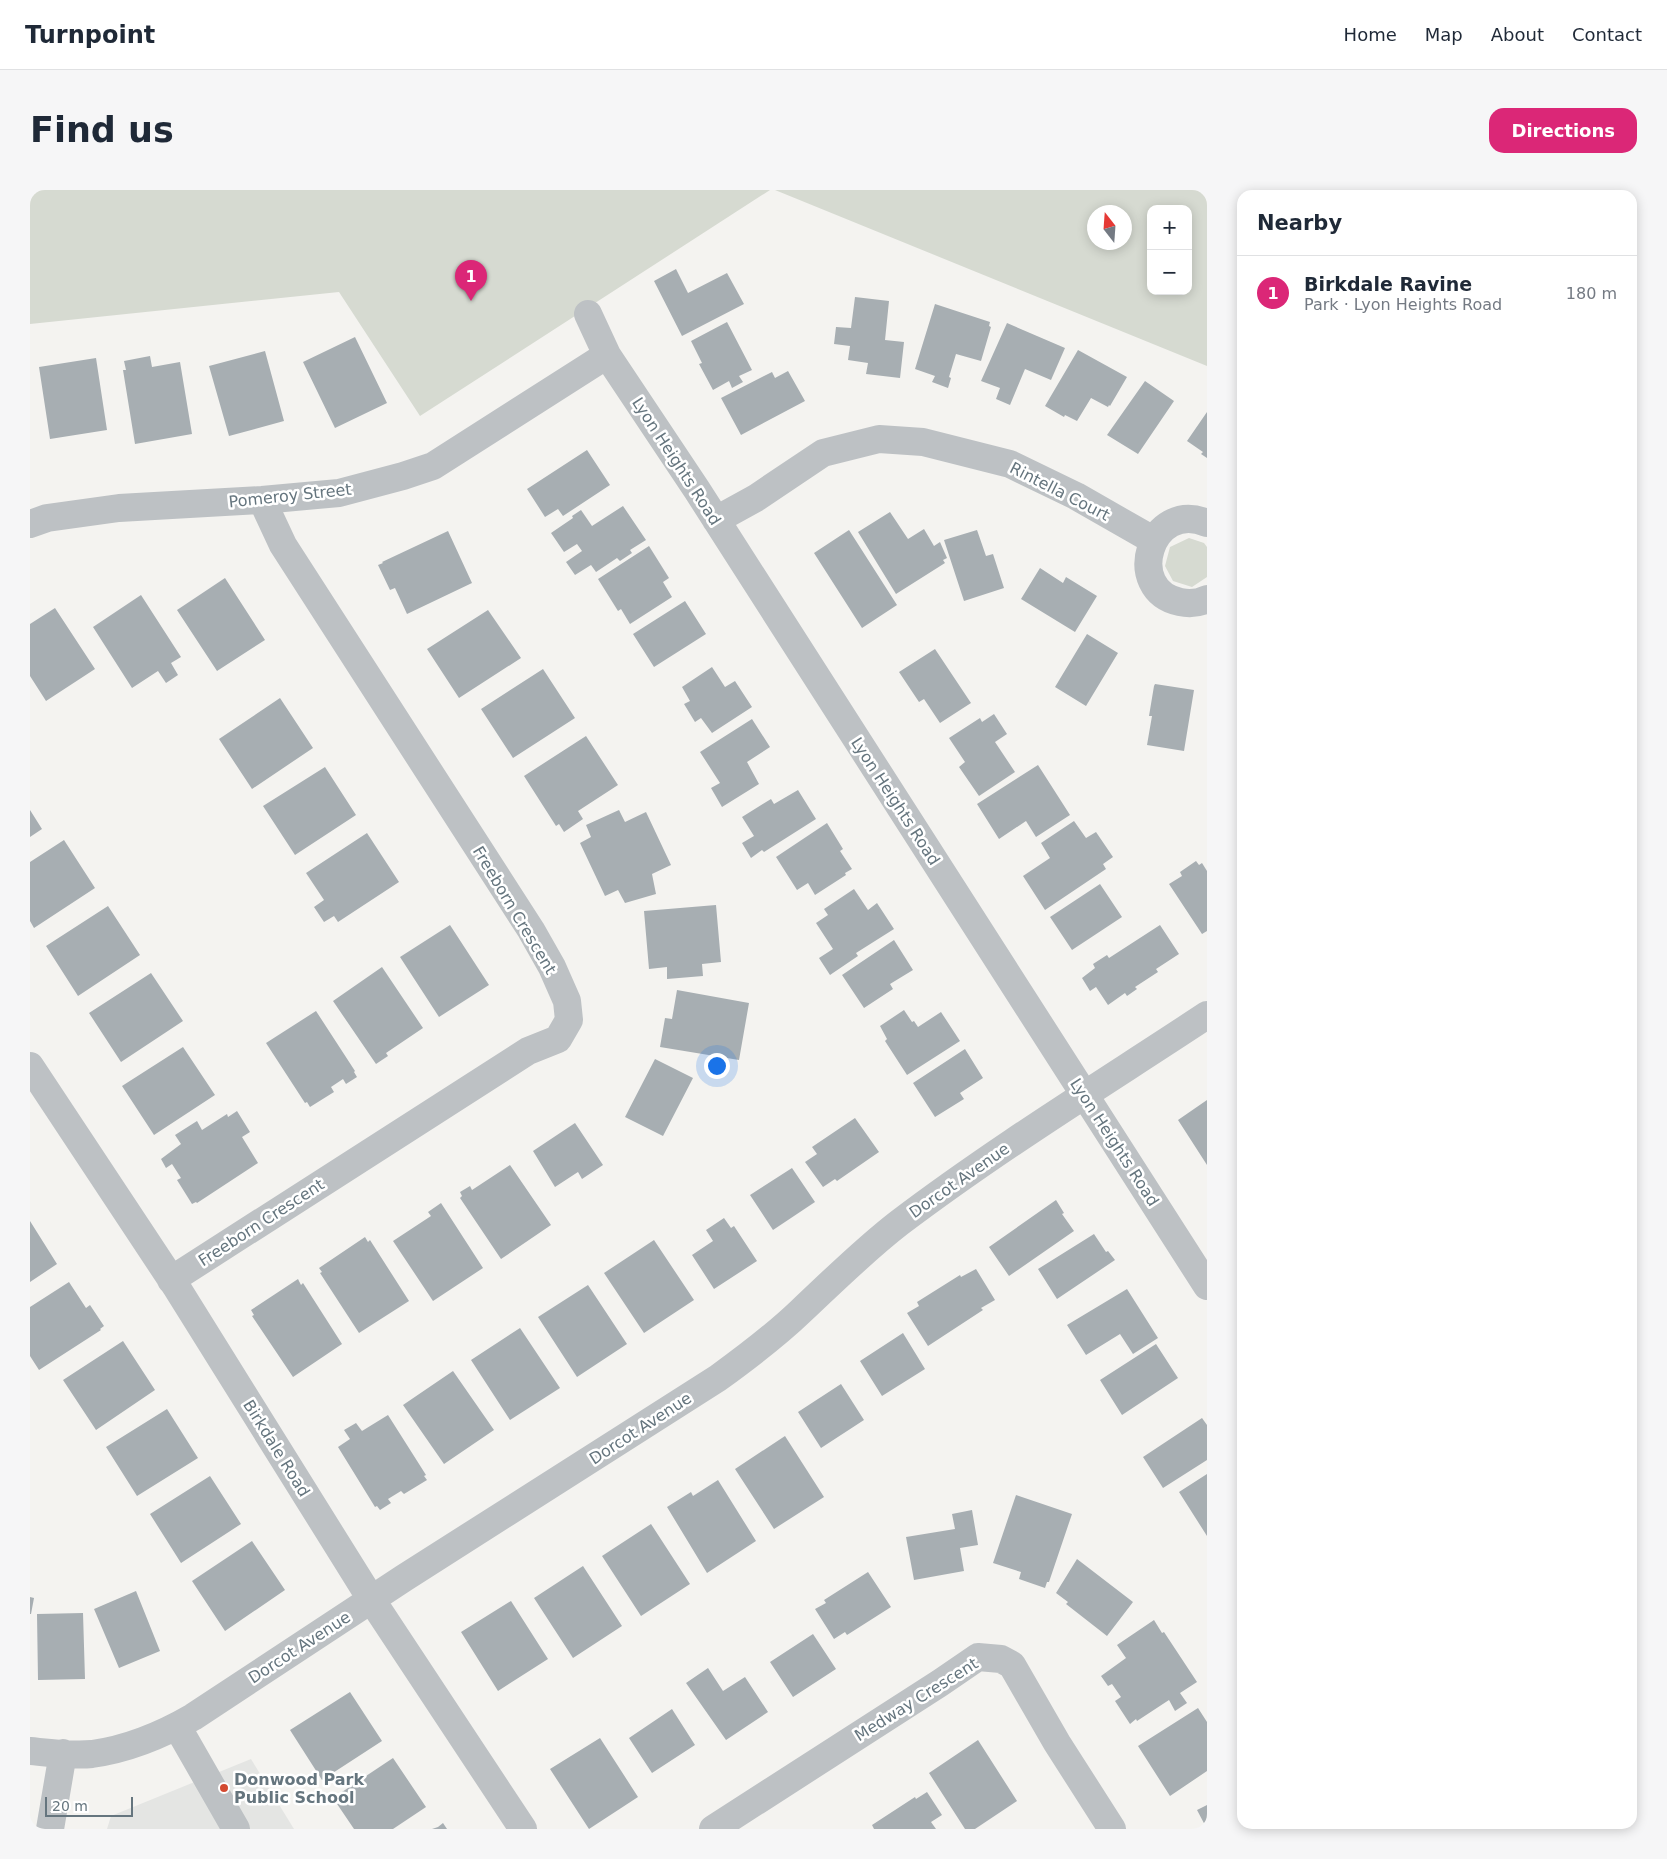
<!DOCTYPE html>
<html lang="en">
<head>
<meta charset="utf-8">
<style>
	body { margin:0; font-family:"DejaVu Sans",sans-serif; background:#f6f6f7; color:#1f2937 }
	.controls { position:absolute; right:15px; top:15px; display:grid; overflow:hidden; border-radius:10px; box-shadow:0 2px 12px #0003 }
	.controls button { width:45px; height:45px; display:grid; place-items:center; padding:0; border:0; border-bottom:1px solid #e0e1e3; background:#fff; color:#1f2937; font:25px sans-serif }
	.compass { position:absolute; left:1057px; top:15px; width:45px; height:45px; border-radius:50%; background:#fff; box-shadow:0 2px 12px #0003; rotate:343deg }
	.scale { position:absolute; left:15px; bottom:12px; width:88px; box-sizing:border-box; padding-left:5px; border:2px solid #65757e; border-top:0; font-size:14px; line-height:18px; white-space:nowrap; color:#65757e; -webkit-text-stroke:4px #fff; paint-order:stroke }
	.you { position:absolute; left:686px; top:875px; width:18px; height:18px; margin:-12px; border:4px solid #fff; border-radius:50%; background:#1a73e8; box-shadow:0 0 0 8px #1a73e833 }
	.badge { display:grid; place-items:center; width:32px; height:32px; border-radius:50%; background:#db2777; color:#fff; font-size:16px; font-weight:700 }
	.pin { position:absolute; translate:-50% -41px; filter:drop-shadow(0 1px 2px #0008) }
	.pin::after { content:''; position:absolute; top:26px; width:18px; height:15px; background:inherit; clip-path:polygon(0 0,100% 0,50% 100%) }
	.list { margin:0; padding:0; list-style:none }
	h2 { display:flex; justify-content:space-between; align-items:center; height:65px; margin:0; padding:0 20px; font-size:21px }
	h2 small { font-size:16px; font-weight:400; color:#747a83 }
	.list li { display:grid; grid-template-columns:32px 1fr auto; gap:15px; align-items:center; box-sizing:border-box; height:75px; padding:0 20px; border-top:1px solid #e0e1e3 }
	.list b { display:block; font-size:19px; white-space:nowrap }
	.list p { margin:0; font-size:16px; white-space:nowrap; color:#747a83 }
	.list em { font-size:16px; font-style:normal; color:#747a83 }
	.map { position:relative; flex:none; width:1177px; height:1639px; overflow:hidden; border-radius:15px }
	header { display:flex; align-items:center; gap:30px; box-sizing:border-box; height:70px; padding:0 25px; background:#fff; border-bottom:1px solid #e0e1e3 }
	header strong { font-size:24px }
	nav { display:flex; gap:28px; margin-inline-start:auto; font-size:18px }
	.intro { display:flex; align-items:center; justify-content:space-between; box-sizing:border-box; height:120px; padding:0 30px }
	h1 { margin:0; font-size:35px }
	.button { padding:12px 22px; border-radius:15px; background:#db2777; color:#fff; font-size:18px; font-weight:700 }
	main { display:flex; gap:30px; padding:0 30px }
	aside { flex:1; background:#fff; border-radius:15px; box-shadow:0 2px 12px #0003 }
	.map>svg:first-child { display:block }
	.built { fill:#e4e5e3 }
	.green { fill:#d6dad1; fill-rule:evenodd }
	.building { fill:#a7aeb2 }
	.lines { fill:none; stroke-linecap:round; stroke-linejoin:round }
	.minor { stroke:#bdc1c4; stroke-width:28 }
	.poi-dot { fill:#d34930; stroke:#fff; stroke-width:2 }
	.labels { text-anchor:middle; stroke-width:5; stroke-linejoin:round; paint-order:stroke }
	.street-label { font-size:16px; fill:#65757e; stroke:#fff }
	.poi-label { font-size:16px; font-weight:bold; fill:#65757e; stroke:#fff; text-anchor:start }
</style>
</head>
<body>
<header>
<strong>Turnpoint</strong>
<nav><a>Home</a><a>Map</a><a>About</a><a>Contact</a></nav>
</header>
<div class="intro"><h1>Find us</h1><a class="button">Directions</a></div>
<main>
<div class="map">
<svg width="1177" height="1639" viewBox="0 0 1177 1639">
	<rect width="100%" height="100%" fill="#f4f3f0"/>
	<path class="built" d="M221,1569L264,1639H77L81,1626Z"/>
	<path class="green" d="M0,0H740L390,226L309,102L0,134Z
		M745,0H1177V176ZM1121,19H1158V101H1121ZM1064,22H1094V52H1064Z
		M1159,348L1174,353L1177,357V387L1162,397L1143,391L1135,376L1140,357Z"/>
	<path class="building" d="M646,79L658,103L697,83L714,114L652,146L624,91Z
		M825,107L859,111L855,150L874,152L870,188L836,184L838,173L818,170L820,156L804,154L806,137L821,138Z
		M905,114L960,132L959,136L961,137L951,171L926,164L919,187L921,188L918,198L902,192L905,186L885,179Z
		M697,132L722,180L709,186L713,192L702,198L699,191L683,200L669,174L672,173L661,151Z
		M977,133L1035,158L1021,190L995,179L980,215L966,209L970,198L951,191Z
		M325,147L357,213L305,238L273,172Z
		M1048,160L1097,187L1080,216L1079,215L1078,217L1061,208L1047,231L1035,225L1034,227L1015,216Z
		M235,161L254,231L199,246L179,176Z
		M120,166L122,177L150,172L162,244L105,254L93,180H96L94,171Z
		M66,168L77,240L20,249L9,177Z
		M758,181L775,211L711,245L691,208L742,182L745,188Z
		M1115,191L1144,211L1108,264L1077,245Z
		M1177,222V268L1171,264L1173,262L1157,251Z
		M557,260L580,295L533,326L528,319L515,327L497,299Z
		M593,316L616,350L600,360L602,363L590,371L587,368L566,382L561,375L545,385L536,372L552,361L547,354L534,362L521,343L543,328L542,326L551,320L562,336Z
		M860,322L878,349L894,339L904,356L910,352L917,368L913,370L915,373L866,404L828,342Z
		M819,340L867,415L832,438L784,363Z
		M947,340L956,366L963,364L974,398L934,411L914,350Z
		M418,341L442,393L377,424L365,398L360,400L348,375L353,373L352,372Z
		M619,356L639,388L633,392L642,407L600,434L591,419L588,421L568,389Z
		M1010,378L1033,393L1036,387L1067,406L1045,442L991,409Z
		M195,388L235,450L187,481L147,420Z
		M111,405L151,467L141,473L148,485L136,493L128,481L102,498L63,437Z
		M655,411L676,444L624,477L603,444Z
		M25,418L65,479L16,511L0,486V434Z
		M458,420L491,468L429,508L397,459Z
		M1057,444L1088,463L1056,516L1025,497Z
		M905,459L941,513L910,533L894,509L889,512L869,482Z
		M682,477L695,497L705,491L722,517L682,543L671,528L665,532L654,514L660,511L652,497Z
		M513,479L545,528L483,568L451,519Z
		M1125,494L1164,500L1154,561L1117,555L1122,526H1119L1124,496Z
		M250,508L283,558L222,599L189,549Z
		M964,524L977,544L965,552L985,582L949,606L929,577L935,572L919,548L950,528L952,532Z
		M722,529L740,557L717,572L729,594L692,617L681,598L690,593L670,562Z
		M556,546L588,595L548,621L553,629L534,642L529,634L526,636L494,586Z
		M1008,575L1040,625L1006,647L996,631L969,649L947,614Z
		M295,577L326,625L265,665L233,616Z
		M768,600L786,629L734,662L732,660L721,668L712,653L724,646L712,627L741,609L744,614Z
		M0,620L12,639L0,647Z
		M589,620L595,632L616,622L641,675L622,684L626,704L595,713L588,700L575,706L550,653L561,647L556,635Z
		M1044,631L1056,648L1066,642L1083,667L1073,674L1076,679L1015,720L993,686L1020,668L1011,653Z
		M797,633L813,659L810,661L822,679L815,683L816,685L785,705L778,693L767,700L746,667Z
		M337,643L369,692L308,732L304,726L294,732L284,717L294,710L276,683Z
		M34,650L65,698L4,738L0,731V672Z
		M1166,671L1169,675L1172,673L1177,681V741L1172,744L1139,694L1152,686L1150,682Z
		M1070,694L1092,727L1042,760L1020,727Z
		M824,699L838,720L847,713L864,739L826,763L828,766L800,785L789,768L803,759L786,733L798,725L794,719Z
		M686,715L691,772L672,774L673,786L637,789V777L619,779L614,721Z
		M78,716L110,765L48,806L16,756Z
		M420,735L459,795L409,827L370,767Z
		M1130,735L1149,764L1126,779L1128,782L1105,797L1107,799L1097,806L1095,803L1078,815L1066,797L1060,801L1052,788L1065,778L1063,774L1077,765L1079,768Z
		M864,750L883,780L860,794L863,799L834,818L812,785Z
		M352,777L393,838L356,863L358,866L346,874L303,811Z
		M121,783L153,831L91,872L59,823Z
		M647,800L719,813L709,870L630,857L635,828L642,829Z
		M874,820L882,832L884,831L888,837L911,822L930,851L877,885L855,851L857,849L850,836Z
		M286,821L325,881L324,882L327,887L316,894L313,889L301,897L304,902L280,917L277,912L275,913L236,853Z
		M153,857L185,905L124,945L92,896Z
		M935,859L953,888L930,903L934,909L905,927L883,893Z
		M625,869L663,888L633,946L595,927Z
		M1177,910V975L1148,930Z
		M207,921L220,942L212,947L228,973L167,1013L166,1012L162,1014L147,990L151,988L142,974L136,978L131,969L151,954L145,945L167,931L172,940L197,924L198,927Z
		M825,928L849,962L807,991L805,989L793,997L775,972L787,964L782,957Z
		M545,933L573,975L552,989L548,982L525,997L503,961Z
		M480,975L521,1035L471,1069L430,1008L432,1006L430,1002L440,996L442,1000Z
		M762,978L785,1012L743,1040L720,1005Z
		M1026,1010L1034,1023L1032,1024L1044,1041L979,1086L959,1057Z
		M411,1013L453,1078L403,1111L363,1051L401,1026L398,1022Z
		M694,1028L701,1038L704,1036L727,1071L684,1099L662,1065L683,1051L676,1040Z
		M0,1031L27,1074L0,1092Z
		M1064,1044L1076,1062L1078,1061L1085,1070L1027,1109L1008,1079Z
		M335,1047L338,1052L340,1050L379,1111L329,1143L290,1083L292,1082L289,1078Z
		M624,1050L664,1110L614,1143L574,1083Z
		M946,1079L965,1110L951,1118L953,1120L898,1156L877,1123L889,1116L887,1112L930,1085L931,1087Z
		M268,1089L271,1095L273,1093L312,1154L263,1187L222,1126L224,1125L221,1120Z
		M39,1092L56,1118L60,1115L74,1136L70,1139L71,1140L9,1180L0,1166V1117Z
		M558,1095L597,1154L547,1187L508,1127Z
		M1097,1099L1128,1148L1103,1164L1090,1144L1056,1165L1037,1135Z
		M490,1138L530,1198L480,1230L441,1170Z
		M873,1143L895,1179L852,1206L830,1171Z
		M93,1151L125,1200L66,1240L33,1190Z
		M1126,1154L1148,1188L1092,1225L1070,1190Z
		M423,1181L464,1240L414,1274L373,1215Z
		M811,1194L834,1230L791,1258L768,1222Z
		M137,1219L168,1268L107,1306L76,1257Z
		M358,1225L396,1285L394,1286L397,1290L374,1304L371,1301L358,1309L361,1313L350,1320L347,1316L345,1317L308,1257L320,1249L314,1240L326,1233L332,1241Z
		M1172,1228L1177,1235V1270L1133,1298L1113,1267Z
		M755,1246L794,1307L744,1339L705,1279Z
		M1177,1284V1346L1149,1302Z
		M180,1286L211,1334L151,1373L120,1324Z
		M688,1290L726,1351L677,1383L637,1317L661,1302L663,1306Z
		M986,1305L1042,1324L1019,1392H1017L1015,1398L989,1389L991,1382L963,1373Z
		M942,1320L948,1355L930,1358L934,1381L884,1390L876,1347L925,1339L922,1324Z
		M621,1334L660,1394L611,1426L572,1366Z
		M222,1351L255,1400L195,1441L162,1391Z
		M1047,1369L1103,1412L1077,1446L1036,1414L1038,1412L1026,1403Z
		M553,1376L592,1436L543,1468L504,1408Z
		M838,1382L861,1417L817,1445L815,1442L804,1449L785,1419L796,1413L794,1410Z
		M106,1401L130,1461L89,1478L64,1419Z
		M0,1407L4,1408L1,1424H0Z
		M481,1411L518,1469L468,1501L431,1442Z
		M53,1423L55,1489L8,1490L7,1424Z
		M1124,1430L1132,1443L1134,1442L1167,1492L1150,1503L1157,1513L1145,1521L1139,1510L1107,1531L1106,1529L1100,1534L1085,1511L1091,1507L1082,1494L1078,1496L1071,1486L1096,1468L1087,1455Z
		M783,1444L806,1479L763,1507L740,1472Z
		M678,1478L693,1501L715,1487L738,1522L696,1550L656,1493Z
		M320,1502L352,1551L292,1590L260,1540Z
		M1168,1518L1177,1532V1581L1140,1606L1108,1556Z
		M642,1519L665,1555L622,1583L599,1548Z
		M570,1548L608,1607L559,1639L520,1579Z
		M948,1550L987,1611L945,1639H935L899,1583Z
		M363,1568L396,1617L363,1639H324L303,1608Z
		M897,1602L912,1625L901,1632L906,1639H844L842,1635L885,1607L886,1609Z
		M1177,1615V1639L1167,1620Z
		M413,1633L417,1639H402L408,1637Z"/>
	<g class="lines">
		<path class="minor" d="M558,124L577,165L667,300L1177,1096
			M686,330L726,308L793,263L849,249L893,252L980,274L1046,306L1123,350
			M1177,333C1120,309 1093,400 1150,412C1159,414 1169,413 1177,409
			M0,334L17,328L89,318L232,310L309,303L373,286L403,276L577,165
			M0,876L147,1098L341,1409L493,1639
			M141,1090L498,861L528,849L539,830L537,811L522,777L501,740L253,355L232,310
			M147,1536L206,1639
			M0,1561C20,1563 42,1566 62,1564C98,1559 132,1545 163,1527L374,1388L688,1188C717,1167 745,1146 771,1121C803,1091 834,1060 869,1033C968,958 1074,893 1177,825
			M20,1639L33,1563
			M683,1639L910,1493L948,1467L971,1469L982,1475L1027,1553L1082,1639"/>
	</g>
	<circle class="poi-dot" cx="194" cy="1598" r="5"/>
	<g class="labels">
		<g class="street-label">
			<text transform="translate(647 271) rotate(57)" y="6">Lyon Heights Road</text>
			<text transform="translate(1030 301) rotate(27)" y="6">Rintella Court</text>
			<text transform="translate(260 305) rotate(-6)" y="6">Pomeroy Street</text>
			<text transform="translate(866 611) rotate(57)" y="6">Lyon Heights Road</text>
			<text transform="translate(485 720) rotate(59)" y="6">Freeborn Crescent</text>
			<text transform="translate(1085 952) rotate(57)" y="6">Lyon Heights Road</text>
			<text transform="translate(929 990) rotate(-35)" y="6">Dorcot Avenue</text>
			<text transform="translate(231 1032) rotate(-33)" y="6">Freeborn Crescent</text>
			<text transform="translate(610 1238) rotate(-33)" y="6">Dorcot Avenue</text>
			<text transform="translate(247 1258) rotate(58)" y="6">Birkdale Road</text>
			<text transform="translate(269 1457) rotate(-33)" y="6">Dorcot Avenue</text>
			<text transform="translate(886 1509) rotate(-32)" y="6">Medway Crescent</text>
		</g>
		<g class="poi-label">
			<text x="204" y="1595">Donwood Park<tspan x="204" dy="18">Public School</tspan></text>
		</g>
	</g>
</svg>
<div class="controls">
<button>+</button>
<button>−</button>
</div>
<svg class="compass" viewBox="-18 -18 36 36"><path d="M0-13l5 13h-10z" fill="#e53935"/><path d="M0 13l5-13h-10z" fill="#747a83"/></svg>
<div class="scale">20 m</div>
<div class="you"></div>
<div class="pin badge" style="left:441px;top:111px">1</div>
</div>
<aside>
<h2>Nearby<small></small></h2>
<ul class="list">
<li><span class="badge">1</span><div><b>Birkdale Ravine</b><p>Park · Lyon Heights Road</p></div><em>180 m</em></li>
</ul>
</aside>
</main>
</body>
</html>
